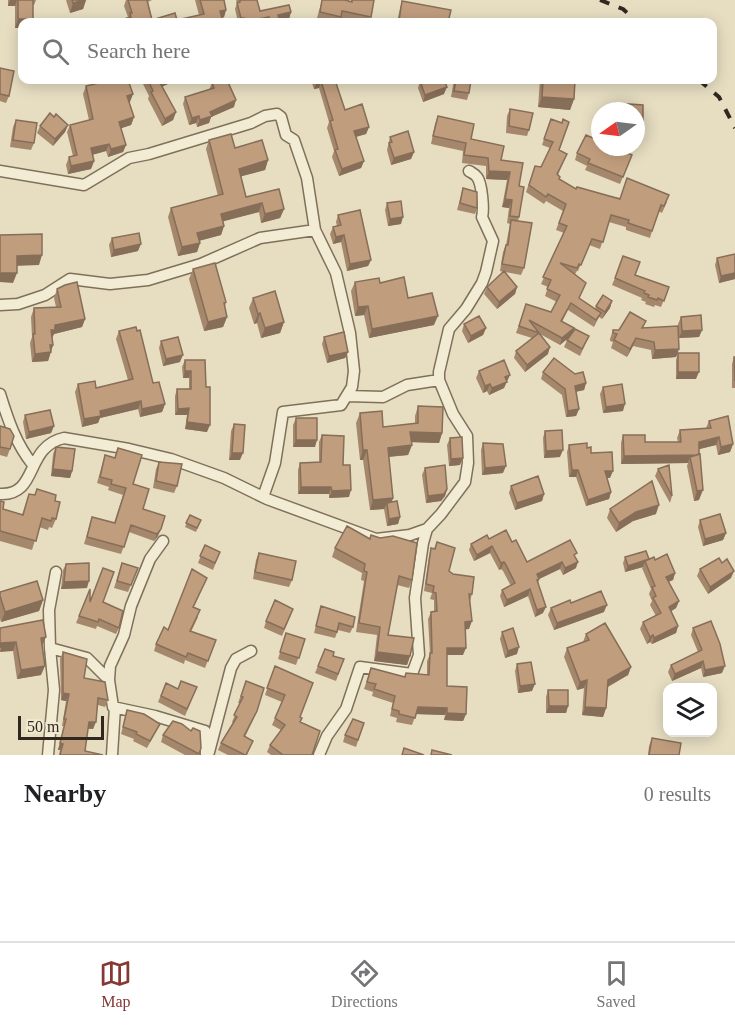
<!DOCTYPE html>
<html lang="en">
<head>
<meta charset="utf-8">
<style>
	body { margin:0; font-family:Georgia,serif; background:#f6f6f6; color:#202124 }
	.controls { position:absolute; right:18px; bottom:18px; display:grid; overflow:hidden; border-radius:12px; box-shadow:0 3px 15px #0003 }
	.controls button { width:54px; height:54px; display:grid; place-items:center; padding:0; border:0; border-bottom:2px solid #e0e0e0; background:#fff; color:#202124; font:30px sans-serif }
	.compass { position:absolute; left:591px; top:102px; width:54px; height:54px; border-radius:50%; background:#fff; box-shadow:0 3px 15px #0003; rotate:256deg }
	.scale { position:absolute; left:18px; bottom:15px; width:86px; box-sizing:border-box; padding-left:6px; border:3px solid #30281e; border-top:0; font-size:16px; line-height:21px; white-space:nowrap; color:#30281e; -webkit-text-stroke:4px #f0e9d1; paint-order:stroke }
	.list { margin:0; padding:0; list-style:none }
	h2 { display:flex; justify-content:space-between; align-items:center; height:78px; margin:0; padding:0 24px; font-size:26px }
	h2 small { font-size:20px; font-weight:400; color:#757577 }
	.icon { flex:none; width:33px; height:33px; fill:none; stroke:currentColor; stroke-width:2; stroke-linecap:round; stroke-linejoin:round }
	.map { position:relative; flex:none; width:735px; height:755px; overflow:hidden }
	.search { position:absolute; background:#fff; box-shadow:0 3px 15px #0003; left:18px; right:18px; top:18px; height:66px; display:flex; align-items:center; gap:15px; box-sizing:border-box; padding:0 21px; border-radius:12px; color:#757577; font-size:22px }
	.sheet { height:186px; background:#fff }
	nav { display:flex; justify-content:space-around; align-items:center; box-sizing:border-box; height:84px; border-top:2px solid #e0e0e0; background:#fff; font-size:16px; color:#757577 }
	nav a { display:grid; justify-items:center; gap:3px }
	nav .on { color:#853834 }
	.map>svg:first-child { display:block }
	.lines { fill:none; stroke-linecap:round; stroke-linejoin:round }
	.minor-casing { stroke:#7f705c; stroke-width:13 }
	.minor { stroke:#f3ecd4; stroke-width:10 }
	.rail { stroke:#30281e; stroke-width:4; stroke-dasharray:10 10; stroke-linecap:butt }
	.wall { fill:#a5876c }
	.shaded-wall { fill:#866e58 }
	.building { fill:#c09d7d; stroke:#866e58; stroke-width:1.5 }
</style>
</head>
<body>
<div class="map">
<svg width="735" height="755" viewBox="0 0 735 755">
	<rect width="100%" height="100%" fill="#e7dec2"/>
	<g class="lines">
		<g class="minor-casing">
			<path id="minor" d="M0,171L84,185L129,158L149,154L251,123L265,116L277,114L281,117L286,135L294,140L307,178L315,230L336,273L350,333L354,371L352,387L341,405L283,412L275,463L263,497
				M0,305L18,304L45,295L70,279L110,284L148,280L201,264L260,238L315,230
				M0,394C8,420 16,444 33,465
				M347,396L383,397L407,385L439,380
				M0,494C39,496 24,447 64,438L129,449L171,459L224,478L267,499L376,539L410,535L427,529L441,514L465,482L468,463L467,436L453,414L439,380V372L449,329L466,309L482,283L486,272L493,241L482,217C484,210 482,183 477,177C475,174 472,173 469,171
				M56,572L49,610L50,648L87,658L109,680L113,707L155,716L205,731L206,755
				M109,680L110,666L124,635L131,606L150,559L163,541
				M209,752L231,668L236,659L251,651
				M48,755L54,690L50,648
				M112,755L115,707
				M319,755L327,736L346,709L360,667L412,674L419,655L415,598L423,543L427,529"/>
		</g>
		<use href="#minor" class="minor"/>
		<path class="rail" d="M600,0L623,9L637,22
			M699,80L719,97L735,128"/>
	</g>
	<path class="wall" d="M8,0H36L34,5H33V19L32,22H22V28H15V6H8Z
		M66,0H86L83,9L70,13Z
		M126,0H152L148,2L152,20H177L199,15L195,0H224L226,10L224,17L222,18L223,22H119L121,20L128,17L124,6Z
		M236,0H257L260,11L291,12L289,19L279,21L278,22H238L235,9L237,3Z
		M322,0H345L351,1V0H374L368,22H362L340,18L339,22H334L317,18Z
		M402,1L448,22H397L400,8Z
		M0,68L9,96L6,103L0,101Z
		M141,80H177L162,86L176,112L173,120L162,126L148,99L149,96Z
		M311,80H335L345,110L369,127L366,134L356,137L364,161L361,168L339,176L332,157L334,151L327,128L329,122L319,88L314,89Z
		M454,80H471L469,93L467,100L451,97Z
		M540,80H575L574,99L570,110L538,107Z
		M420,81L444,94L423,102L418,88Z
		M212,83L234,107L211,117L209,123L197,127L196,123L189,125L183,104L185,97L209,90Z
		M86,86L133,94L129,102L134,117L131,125L121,128L126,145L123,152L108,157L106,151L92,155L94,161L91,169L68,174L66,165L69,157L73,156L67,132L70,125L89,120L83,94Z
		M510,109L529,130L527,136L506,133L507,116Z
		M438,116L501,160L519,186V217L518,221L524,268L521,275L505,272L517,287L515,294L497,309L484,294L487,287L503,272L500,271L503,252L506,245L510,224L507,223L509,208L502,207L507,180L486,179V166L462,163L463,151L431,144L435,124Z
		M54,117L68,125L65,132L53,146L37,133L40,126Z
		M551,119L559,150L567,154L558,175L560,177L559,179L576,189L620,198L667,202L662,213L658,211L650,238L626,230V227L609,222L600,249L589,245L578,271H577L575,274L580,299L595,309L596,306L612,301L610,308L602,319L599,317L594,327L568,310L562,322L589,336L580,356L564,347L568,338L560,345L540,334L548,354L525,372L514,358L516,351L532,338L516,333L526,304L551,312L557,302L545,296L548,287L541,284L564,233L556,230L563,211L546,201L544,204L526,192L535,166L541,167L550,148L542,145Z
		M16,120L34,143L31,150L10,147L13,127Z
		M390,137L414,152L411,159L391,165L387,150Z
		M209,140L268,160L265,170L241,176L246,197L284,209L280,218L261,223L259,212L223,221L224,226L221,235L199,241L200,243L197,252L178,256L168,217L171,208L218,196L206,149Z
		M577,153L632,155L620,184L585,170L587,166L575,160Z
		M463,188L477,208L475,214L457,210Z
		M387,203L401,224L388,226L385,210Z
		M338,215L371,260L368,266L347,271L341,242L333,244L330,234L333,227L337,226L336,222Z
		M112,238L138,251L111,257L109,245Z
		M735,254V279L719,283L715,265L717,258Z
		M193,269L226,302L225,307L227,317L223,327L204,331L189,279Z
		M635,275L669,287L661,307L655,305L654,307L645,304L646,302L641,300L642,298L612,285L615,278Z
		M355,282L380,283L408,298L434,325L369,338L364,315L355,316L351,291Z
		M57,289L85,319L82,327L54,334L52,338L53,345L48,361L32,362L30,343L32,337L31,317L34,308L56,307L54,298Z
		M253,298L284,322L280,333L261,338L257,323L254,324L249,308Z
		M681,317L702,330L699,337L679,338L678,324Z
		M646,321L643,328L679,349L676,357L652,359L651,350L633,346L627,357L611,348L613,342L610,341V339L613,330H619Z
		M464,324L486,328L483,335L468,343L462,331Z
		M119,331L153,383L165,404L162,412L140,417L138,409L100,418L98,423L82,427L75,392L78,384L96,388L128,380L116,339Z
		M324,337L348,352L345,358L327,363L322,344Z
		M161,341L180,362L163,366L159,348Z
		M678,353L696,379H676V360Z
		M734,357H735V388H732V364Z
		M185,360H205L207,432L185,429L187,415H175V396L177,389H189V378H183L182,367Z
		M479,371L508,382H506L504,388L489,395L487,391L483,393L476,378Z
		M543,372L586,383L584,390L576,392L579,409L576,416L566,417L562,395L541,379Z
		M603,387L623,411L603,413L600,394Z
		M418,406L442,433L439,443L412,442V445L408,455L389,457L393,498L392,502L400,517L398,524L387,526L384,509L370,510L363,460H360L356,423L360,413L383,427L415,424V416Z
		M25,415L54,426L51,433L26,439L23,422Z
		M296,418L315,447H293V425Z
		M709,421L733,444L730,452L718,455L716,445L699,449V500L694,501L687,466L688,463L621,464V443L623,435L645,442H678L677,438L680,430L706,428Z
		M234,424L240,460H229L231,431Z
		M0,426L10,449L7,457L0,455Z
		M545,431L560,457L544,458L543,438Z
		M322,435L343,465L349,497L329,498V494H298V470L300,463L319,462V442Z
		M450,438L460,465L449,466L447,445Z
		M483,443L503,473L482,475L481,450Z
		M569,445L587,448L610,478H607L611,492L609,499L586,506L576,477H569L567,452Z
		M56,447L72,471L70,478L51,476L53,454Z
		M118,448L143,509L158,536L154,541L129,532L121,554L84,544L92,517L114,523L123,495L108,490L109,487L97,483L105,455L115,458Z
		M159,462L177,486L174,493L153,488L156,469Z
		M425,468L447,489L445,496L441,501L426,503L422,475Z
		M658,469L672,496L670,503L655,476Z
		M511,486L544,494L542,501L515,510L509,493Z
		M29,494L55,501L56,519L52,528L49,527L48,530L39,527L32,550L0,541V501L3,509L22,515Z
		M610,509L656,514L633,521L616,532L607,518Z
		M190,515L201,520L196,532L185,527Z
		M700,520L726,533L723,540L703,546L698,527Z
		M489,539L512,542L527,562L576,557V568L563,575L560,569L539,579L538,583L543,613L535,617L528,596L504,607L500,596L502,590L511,586L503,571L501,569L499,570L490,553L474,561L469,550L471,544Z
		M437,542L449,571L472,594L470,601L469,629H465L463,655H447V686L466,714L463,721L444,720L445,715L416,714L412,725L396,722L397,718L390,716L393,703L372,696L373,692L364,689L371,668L404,677L406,673L427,675V661L430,654L428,619L431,612H434V600L430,599L432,593L424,591L429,556L431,548L434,549Z
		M205,545L220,552L213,570L198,563Z
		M335,548L412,580L409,588L397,585L388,635L410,656L407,665L374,661L377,635L356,632L364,581L361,580L362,573L332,557Z
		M259,553L292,580L289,587L253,579L256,560Z
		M625,557L655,560L675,573L673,580L668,582L679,601L676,608L671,611L678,626L676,633L652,644L650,642L647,644L640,629L643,622L656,616L650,605L652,601L649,594L651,589L642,568L643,567L625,572L623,563Z
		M122,563L138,568L128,592L114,588Z
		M722,563L731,578L708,594L697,576L700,569Z
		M66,564L87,588L61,589L63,570Z
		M207,578L194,607L198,617L191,632L216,640L205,668L185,660L184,664L154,651L156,644Z
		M90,589V602H103L119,628L116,634L97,626L96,629L76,623Z
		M0,592L43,600L39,611L1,622L0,619Z
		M571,603L604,612L554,630L548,615L551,608Z
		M321,606L353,627L350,633L338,630L335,638L314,633Z
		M291,615L282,636L264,628L266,621Z
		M0,628L42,646L41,675L17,679L13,651Z
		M693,628L722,673L703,677L701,668L672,681L668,672L671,665L698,652L691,635Z
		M502,632L517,654L505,658L500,639Z
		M286,633L305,639L296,665L278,659Z
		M586,634L631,667L628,675L608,687L606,708L603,717L582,715L584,688L577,690L564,657L567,648L583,642Z
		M325,649L333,656L344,659L336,681L315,673Z
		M63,652L84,678L108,700L105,707L98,705L93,729H88L85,751L103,755H59L60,750H58L64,726H62L66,701L61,700L60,659Z
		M517,664L532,691L518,693L515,671Z
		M275,666L300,717V722L312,755H271L267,752L270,745L281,730L272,725L282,702L265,695Z
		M246,681L254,718L245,737L253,741L247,755H228L218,750L221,743L233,723L232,722L240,703H238Z
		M166,683L178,689L197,687L185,716L158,702Z
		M548,690L568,706L566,713H546V697Z
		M127,710L157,730L147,748L133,741L134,739L121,734Z
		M364,723L356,747L343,742L345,735Z
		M163,735L201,748L198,755H185L161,742Z
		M652,738L679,755H648L649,746Z"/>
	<path class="shaded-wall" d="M10,0H17L15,6H8Z
		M84,0H86L83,9L70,13L73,3Z
		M226,10L224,17L218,19L220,11Z
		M291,12L289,19L279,21L278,22H270L278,15Z
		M269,17L268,22H248Z
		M241,18H244L243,22H239Z
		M18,19H33L32,22H22V28H15Z
		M163,80H177L157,89L159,81Z
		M321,81L319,88L314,89L317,82Z
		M447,87L444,94L423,102L425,95Z
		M133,94L130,102L124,104L127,96Z
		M542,97L574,99L570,110L538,107Z
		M236,100L234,107L211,117L209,123L197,127L200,120L210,112Z
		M176,112L173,120L162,126L165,119Z
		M199,116L196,123L189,125L192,118Z
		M134,117L131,125L116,130L119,122Z
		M636,122H643L640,129H636Z
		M68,125L65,132L53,146L55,139Z
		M369,127L366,134L351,138L354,131Z
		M109,144L106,151L88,156L91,148Z
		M126,145L123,152L108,157L111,149Z
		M414,152L411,159L391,165L394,158Z
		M268,160L265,170L235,178L239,169Z
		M94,161L91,169L68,174L71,166Z
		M364,161L361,168L339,176L342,169Z
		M489,171L510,172L507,180L486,179Z
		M505,199L512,200L509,208L502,207Z
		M262,203L259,212L217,223L221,214Z
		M284,209L280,218L261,223L265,214Z
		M403,217L401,224L388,226L390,219Z
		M224,226L221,235L194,242L197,233Z
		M344,235L341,242L333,244L336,237Z
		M200,243L197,252L178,256L182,247Z
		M141,244L138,251L111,257L114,250Z
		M42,255L39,265L13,266L17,256Z
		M371,260L368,266L347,271L350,264Z
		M0,273H17L13,283L0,282Z
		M735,273V279L719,283L721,276Z
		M517,287L515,294L497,309L499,302Z
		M612,301L610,308L602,319L605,312Z
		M368,306L364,315L355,316L358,307Z
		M260,313L257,323L254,324L258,314Z
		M438,316L434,325L369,338L372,329Z
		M227,317L223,327L204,331L208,322Z
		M85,319L82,327L54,334L52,338L51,330L55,325Z
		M284,322L280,333L261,338L265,328Z
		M486,328L483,335L468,343L471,336Z
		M574,328L572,335L560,345L562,338Z
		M702,330L699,337L679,338L682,331Z
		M636,338L633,346L627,357L630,349Z
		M50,345H53L48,361L32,362L35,354Z
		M550,347L548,354L525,372L527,365Z
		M679,349L676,357L652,359L655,350Z
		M348,352L345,358L327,363L329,356Z
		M183,355L180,362L163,366L166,359Z
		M185,371H191L189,378H183Z
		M678,372H699L696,379H676Z
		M510,375L504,388L489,395L492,388L505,377Z
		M586,383L584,390L573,392L575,386Z
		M490,384L487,391L483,393L485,386Z
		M141,401L138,409L100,418L98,423L82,427L84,419L100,411Z
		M165,404L162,412L140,417L142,409Z
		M625,404L623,411L603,413L606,407Z
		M189,408L187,415H175L178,409Z
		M579,409L576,416L566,417L568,411Z
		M187,422L210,425L207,432L185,429Z
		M54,426L51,433L26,439L29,432Z
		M410,432L442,433L439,443L407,442Z
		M719,437L716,445L696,450L699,442Z
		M296,440H317L315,447H293Z
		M733,444L730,452L718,455L721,447Z
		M412,445L408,455L384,457L388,448Z
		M363,450H367L363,460H360Z
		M563,450L560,457L544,458L546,451Z
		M232,453H243L240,460H229Z
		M700,455L690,457L688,463L621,464L624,456Z
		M463,458L460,465L449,466L451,459Z
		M506,466L503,473L482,475L485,468Z
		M53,469L72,471L70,478L51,476Z
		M572,470H578L576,477H569Z
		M605,471H613L610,478H602Z
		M301,487H331L329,494H298Z
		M447,489L445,496L441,501L426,503L428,496Z
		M351,490L349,497L329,498L332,491Z
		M703,490L699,500L694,501L697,491Z
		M611,492L609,499L586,506L588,500Z
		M544,494L542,501L515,510L517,503Z
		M393,498L389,508L387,503L384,509L370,510L373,500Z
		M659,505L656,514L633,521L616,532L619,523L636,512Z
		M400,517L398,524L387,526L389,519Z
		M161,529L158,536L154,541L157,534Z
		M726,533L723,540L703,546L705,539Z
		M492,546L490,553L474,561L477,555Z
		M649,559L645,561L643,567L625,572L628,566Z
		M504,562L501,569L499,570L501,563Z
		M562,562L560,569L539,579L537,585V574Z
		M578,562L576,568L563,575L565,568Z
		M734,571L731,578L708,594L710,587Z
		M675,573L673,580L663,584L666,577Z
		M89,581L87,588L61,589L64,582Z
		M530,589L528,596L504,607L507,600Z
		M43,600L39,611L1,622L5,612Z
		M679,601L676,608L667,614L669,607Z
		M607,605L604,612L554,630L557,623Z
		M546,607L543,613L535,617L537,610Z
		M472,621L469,629L462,630L465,622Z
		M678,626L676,633L652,644L654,638Z
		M653,635L650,642L647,644L650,637Z
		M46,637L42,646L37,647L41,638Z
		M16,642L13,651L0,652L1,643Z
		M519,647L517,654L505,658L508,651Z
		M447,648H466L463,655H445Z
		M377,652L410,656L407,665L374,661Z
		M703,661L701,668L672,681L675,674Z
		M45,666L41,675L17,679L21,670Z
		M725,666L722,673L703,677L705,670Z
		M631,667L628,675L605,688L608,680Z
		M587,680L584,688L577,690L580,682Z
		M535,684L532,691L518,693L520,686Z
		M63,693L69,694L66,701L61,700Z
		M549,706H568L566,713H546Z
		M418,707L447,708L445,715L415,714Z
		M585,707L606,708L603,717L582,715Z
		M447,713L466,714L463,721L444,720Z
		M89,722H96L93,729L87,728Z
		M60,743L63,744L60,750H58Z"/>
	<path class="building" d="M18,0H33V19H18Z
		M72,0H84L73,3Z
		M128,0H147L152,20L175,13L177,20L204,14L200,0H224L226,10L220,11L223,22H122L121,20L131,17L130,13H132Z
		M240,0H257L260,11L289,5L291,12L278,15L279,19L270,21L269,17L245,22L244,18H241L237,3L240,2Z
		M322,0H345L352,2V0H374L371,17L342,11L341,17L320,12Z
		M402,1L451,10L448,22H406L399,21Z
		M0,68L14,71L9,96L0,94Z
		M111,80H128L133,94L127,96L134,117L119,122L126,145L111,149L109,144L91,148L94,161L71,166L69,157L77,155L70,125L93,119L86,86Z
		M148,80H163L159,81L176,112L165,119L151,92L153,91Z
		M219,80H227L236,100L210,112L212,116L200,120L199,116L192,118L185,97L214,88L212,83Z
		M316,80H335L345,110L362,104L369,127L354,131L364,161L342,169L335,150L338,149L330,121L333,120L321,81L317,82Z
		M425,80H444L447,87L425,95L420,81Z
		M456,80H471L469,93L454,91Z
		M543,80H575L574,99L542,97Z
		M615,103L643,105V122H636V111H614Z
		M510,109L533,113L529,130L509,126Z
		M50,113L54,117L56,114L68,125L55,139L40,126Z
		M438,116L474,124L471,139L504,146L501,160L523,163L519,186L524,187L519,217L510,216L512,200L505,199L510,172L489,171L488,158L464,155L466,143L433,136Z
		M551,119L562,123L563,119L569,122L559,150L567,154L557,174L560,177L559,179L576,189L577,187L620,199L627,178L669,195L664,206L661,205L652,231L628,223L629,220L611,215L603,242L592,239L581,265L579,264L577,268L560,263L586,283L579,298L601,313L596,320L571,303L561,321L574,328L562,338L529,320L539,333L519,326L526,304L551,312L560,295L547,289L551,280L543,277L567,226L559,223L566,204L548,194L546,197L529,185L535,166L541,167L553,142L544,139Z
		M16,120L37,123L34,143L13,140Z
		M408,131L414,152L394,158L389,143L392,142L390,137Z
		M231,134L235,148L262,140L268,160L239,169L246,197L279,189L284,209L265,214L262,203L221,214L224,226L197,233L200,243L182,247L171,208L223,194L209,140Z
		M586,135L600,141V147H614L632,155L623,177L588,163L590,159L577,153Z
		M463,188L477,192V208L460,203Z
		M401,201L403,217L390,219L387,203Z
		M360,210L371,260L350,264L344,235L336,237L333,227L341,225L338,215Z
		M511,220L532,223L524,268L502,264L506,245H508Z
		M139,233L141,244L114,250L112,238Z
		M42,234V255L17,256V273H0V235Z
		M735,254V273L721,276L717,258Z
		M623,256L640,262L635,275L669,287L664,301L658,298L657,300L648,297L649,295L644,293L645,291L615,278Z
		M215,263L226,302L224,303L227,317L208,322L193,269Z
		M504,271L517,287L499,302L487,287Z
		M404,277L408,298L432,293L438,316L372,329L368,306L358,307L355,282L379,278L380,283Z
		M77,282L85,319L55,325V330H51L53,345H50L51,352L35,354L33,334H35L34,308L61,307L57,289L65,285Z
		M275,291L284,322L265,328L260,313L258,314L253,298Z
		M603,295L612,301L605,312L596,306Z
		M630,312L646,321L642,328L678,326L679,349L655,350L654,342L636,338L630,349L614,340L617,334L613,333V330H619Z
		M701,315L702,330L682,331L681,317Z
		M479,316L486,328L471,336L464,324Z
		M136,327L137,331L140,330L153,383L159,382L165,404L142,409L141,401L100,411L101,416L84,419L78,384L95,381L96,388L133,379L119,331Z
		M575,329L589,336L582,349L567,340Z
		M344,332L348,352L329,356L324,337Z
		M539,333L550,347L527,365L516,351Z
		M178,337L183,355L166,359L161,341Z
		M678,353H699V372H678Z
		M734,357H735V381Z
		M554,358L575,374L583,372L586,383L575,386L579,409L568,411L565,389L543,372Z
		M185,360H205L206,387H210V425L187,422L189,408L178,409L177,389H191V371H185Z
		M504,360L510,375L505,377L507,382L492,388L490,384L485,386L479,371Z
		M622,384L625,404L606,407L603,387Z
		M418,406L443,407L442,433L410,432L412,445L388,448L393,498L373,500L367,450H363L360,413L382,411L383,427L418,423Z
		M50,410L54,426L29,432L25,415Z
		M728,416L733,444L721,447L719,437L699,442V454L696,455L624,456L623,435H645V442H681L680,430L711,428L709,421Z
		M296,418H317V440H296Z
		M234,424L245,425L243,453H232Z
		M0,426L10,429L14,436L10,449L0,447Z
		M562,430L563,450L546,451L545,431Z
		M322,435L344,436L343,465H350L351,490L332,491L331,487H301L300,463L321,462Z
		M462,437L463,458L451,459L450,438Z
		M483,443L503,444L506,466L485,468Z
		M587,443V448L591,447V453L612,452L613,471H605L611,492L588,500L578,470H572L569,445Z
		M56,447L75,449L72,471L53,469Z
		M118,448L142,455L133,484L149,489L143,509L165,516L161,529L157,534L131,525L124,547L87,537L92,517L115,523L126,488L111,484L112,480L100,477L105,455L115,458Z
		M700,454L703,490L697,491L690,457Z
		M159,462L182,464L177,486L156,481Z
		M445,465L447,489L444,494L428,496L425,468Z
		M669,465L672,496L658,469Z
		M538,476L544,494L517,503L511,486Z
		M652,481L659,505L636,512L619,523L610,509Z
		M37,489L56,495L55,501L60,502L56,519L52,518L51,521L42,518L36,541L0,531V501L4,502L3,509L23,515L29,494L35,495Z
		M397,501L400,517L389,519L387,503Z
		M720,514L726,533L705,539L700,520Z
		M190,515L201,520L197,528L186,523Z
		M347,526L370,539L371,535L380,538L393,536L417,543L412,580L399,576L388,635L414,638L410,656L377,652L380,627L359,623L367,572L364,571L365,564L335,548Z
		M506,530L512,542L516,540L527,562L570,540L577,553L574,555L578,562L565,568L562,562L537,574L539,579L537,580L546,607L537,610L530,589L507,600L502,590L515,583L506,565L504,562L501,563L492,546L477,555L471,544L487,535L489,539Z
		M437,542L455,548L449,571L453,574L474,577L472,594H469L472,621L465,622L466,648H447V686L467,687L466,714L447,713V708L418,707L415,718L399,714V711L392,709L395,696L374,689L376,684L367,682L371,668L405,677L406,673L429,675L430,653H432L431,612L437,611L436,593L433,592L434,586L426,584L431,548L435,549Z
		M205,545L220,552L215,563L200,556Z
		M646,551L649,559L628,566L625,557Z
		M259,553L296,561L292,580L255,572Z
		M667,554L675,573L666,577L679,601L669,607L678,626L654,638L653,635L650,637L643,622L661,613L653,598L656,596L652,587L655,586L645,561L654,557L655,560Z
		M719,558L722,563L727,559L734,571L710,587L700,569Z
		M89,563V581L64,582L66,564Z
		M122,563L138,568L131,585L117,581Z
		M103,568L114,572L103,602L123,611L119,628L99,619L98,622L79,616L90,589V602Z
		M192,569L207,578L193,607L200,610L190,631L216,640L208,661L188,653L186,657L156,644L164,627L168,630Z
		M37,581L43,600L5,612L0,596V592Z
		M601,591L607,605L557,623L551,608L570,600L571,603Z
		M275,600L293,609L284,629L266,621Z
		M321,606L355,617L353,627L339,623L337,632L316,626Z
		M43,620L46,637L41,638L45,666L21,670L16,642L1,643L0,648V628Z
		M711,621L720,644L725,666L705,670L703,661L675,674L671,665L702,650L693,628Z
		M605,623L631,667L608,680L606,708L585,707L587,680L580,682L567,648L589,640L586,634Z
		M513,628L519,647L508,651L502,632Z
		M286,633L305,639L299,658L280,652Z
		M325,649L334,652L333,656L344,659L338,674L318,666Z
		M63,652L87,659L84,678L105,682L108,700L98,698L96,722H89L85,751L103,755H60L63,744L60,743L66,719H64L69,694L63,693Z
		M531,662L535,684L520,686L517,664Z
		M275,666L313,683L300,717L302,718L300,722L320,731L312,755H283L270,745L285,725L275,718L285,695L267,688Z
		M181,681L197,687L187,709L161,696L166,683L178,689Z
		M246,681L264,688L257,711L244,736L253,741L246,755H245L221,743L237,717L234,715L243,697L241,696Z
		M548,690H568V706H549Z
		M127,710L144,714L160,724L150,741L136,734L137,732L123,727Z
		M353,719L364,723L358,740L345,735Z
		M173,721L182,724L191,731L193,728L200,731L201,748L199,754L163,735Z
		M652,738L681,743L679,755H649Z
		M404,748L424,755H402Z
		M432,750L452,755H431Z"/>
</svg>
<div class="controls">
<button><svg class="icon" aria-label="layers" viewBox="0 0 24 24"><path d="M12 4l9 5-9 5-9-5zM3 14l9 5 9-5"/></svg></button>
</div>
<svg class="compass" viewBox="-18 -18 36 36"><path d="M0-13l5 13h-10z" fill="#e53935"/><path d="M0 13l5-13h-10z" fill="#757577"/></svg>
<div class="scale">50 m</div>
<div class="search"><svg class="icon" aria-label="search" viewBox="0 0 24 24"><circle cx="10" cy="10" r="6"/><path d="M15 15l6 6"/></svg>Search here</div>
</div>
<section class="sheet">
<h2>Nearby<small>0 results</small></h2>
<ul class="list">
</ul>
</section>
<nav>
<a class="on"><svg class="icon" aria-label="map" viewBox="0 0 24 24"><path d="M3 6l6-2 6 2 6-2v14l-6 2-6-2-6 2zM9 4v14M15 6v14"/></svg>Map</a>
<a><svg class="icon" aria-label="directions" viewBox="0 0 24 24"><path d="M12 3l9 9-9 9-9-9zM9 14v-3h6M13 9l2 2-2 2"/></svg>Directions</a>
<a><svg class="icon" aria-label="saved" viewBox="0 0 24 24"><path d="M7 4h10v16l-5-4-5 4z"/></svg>Saved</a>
</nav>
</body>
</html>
